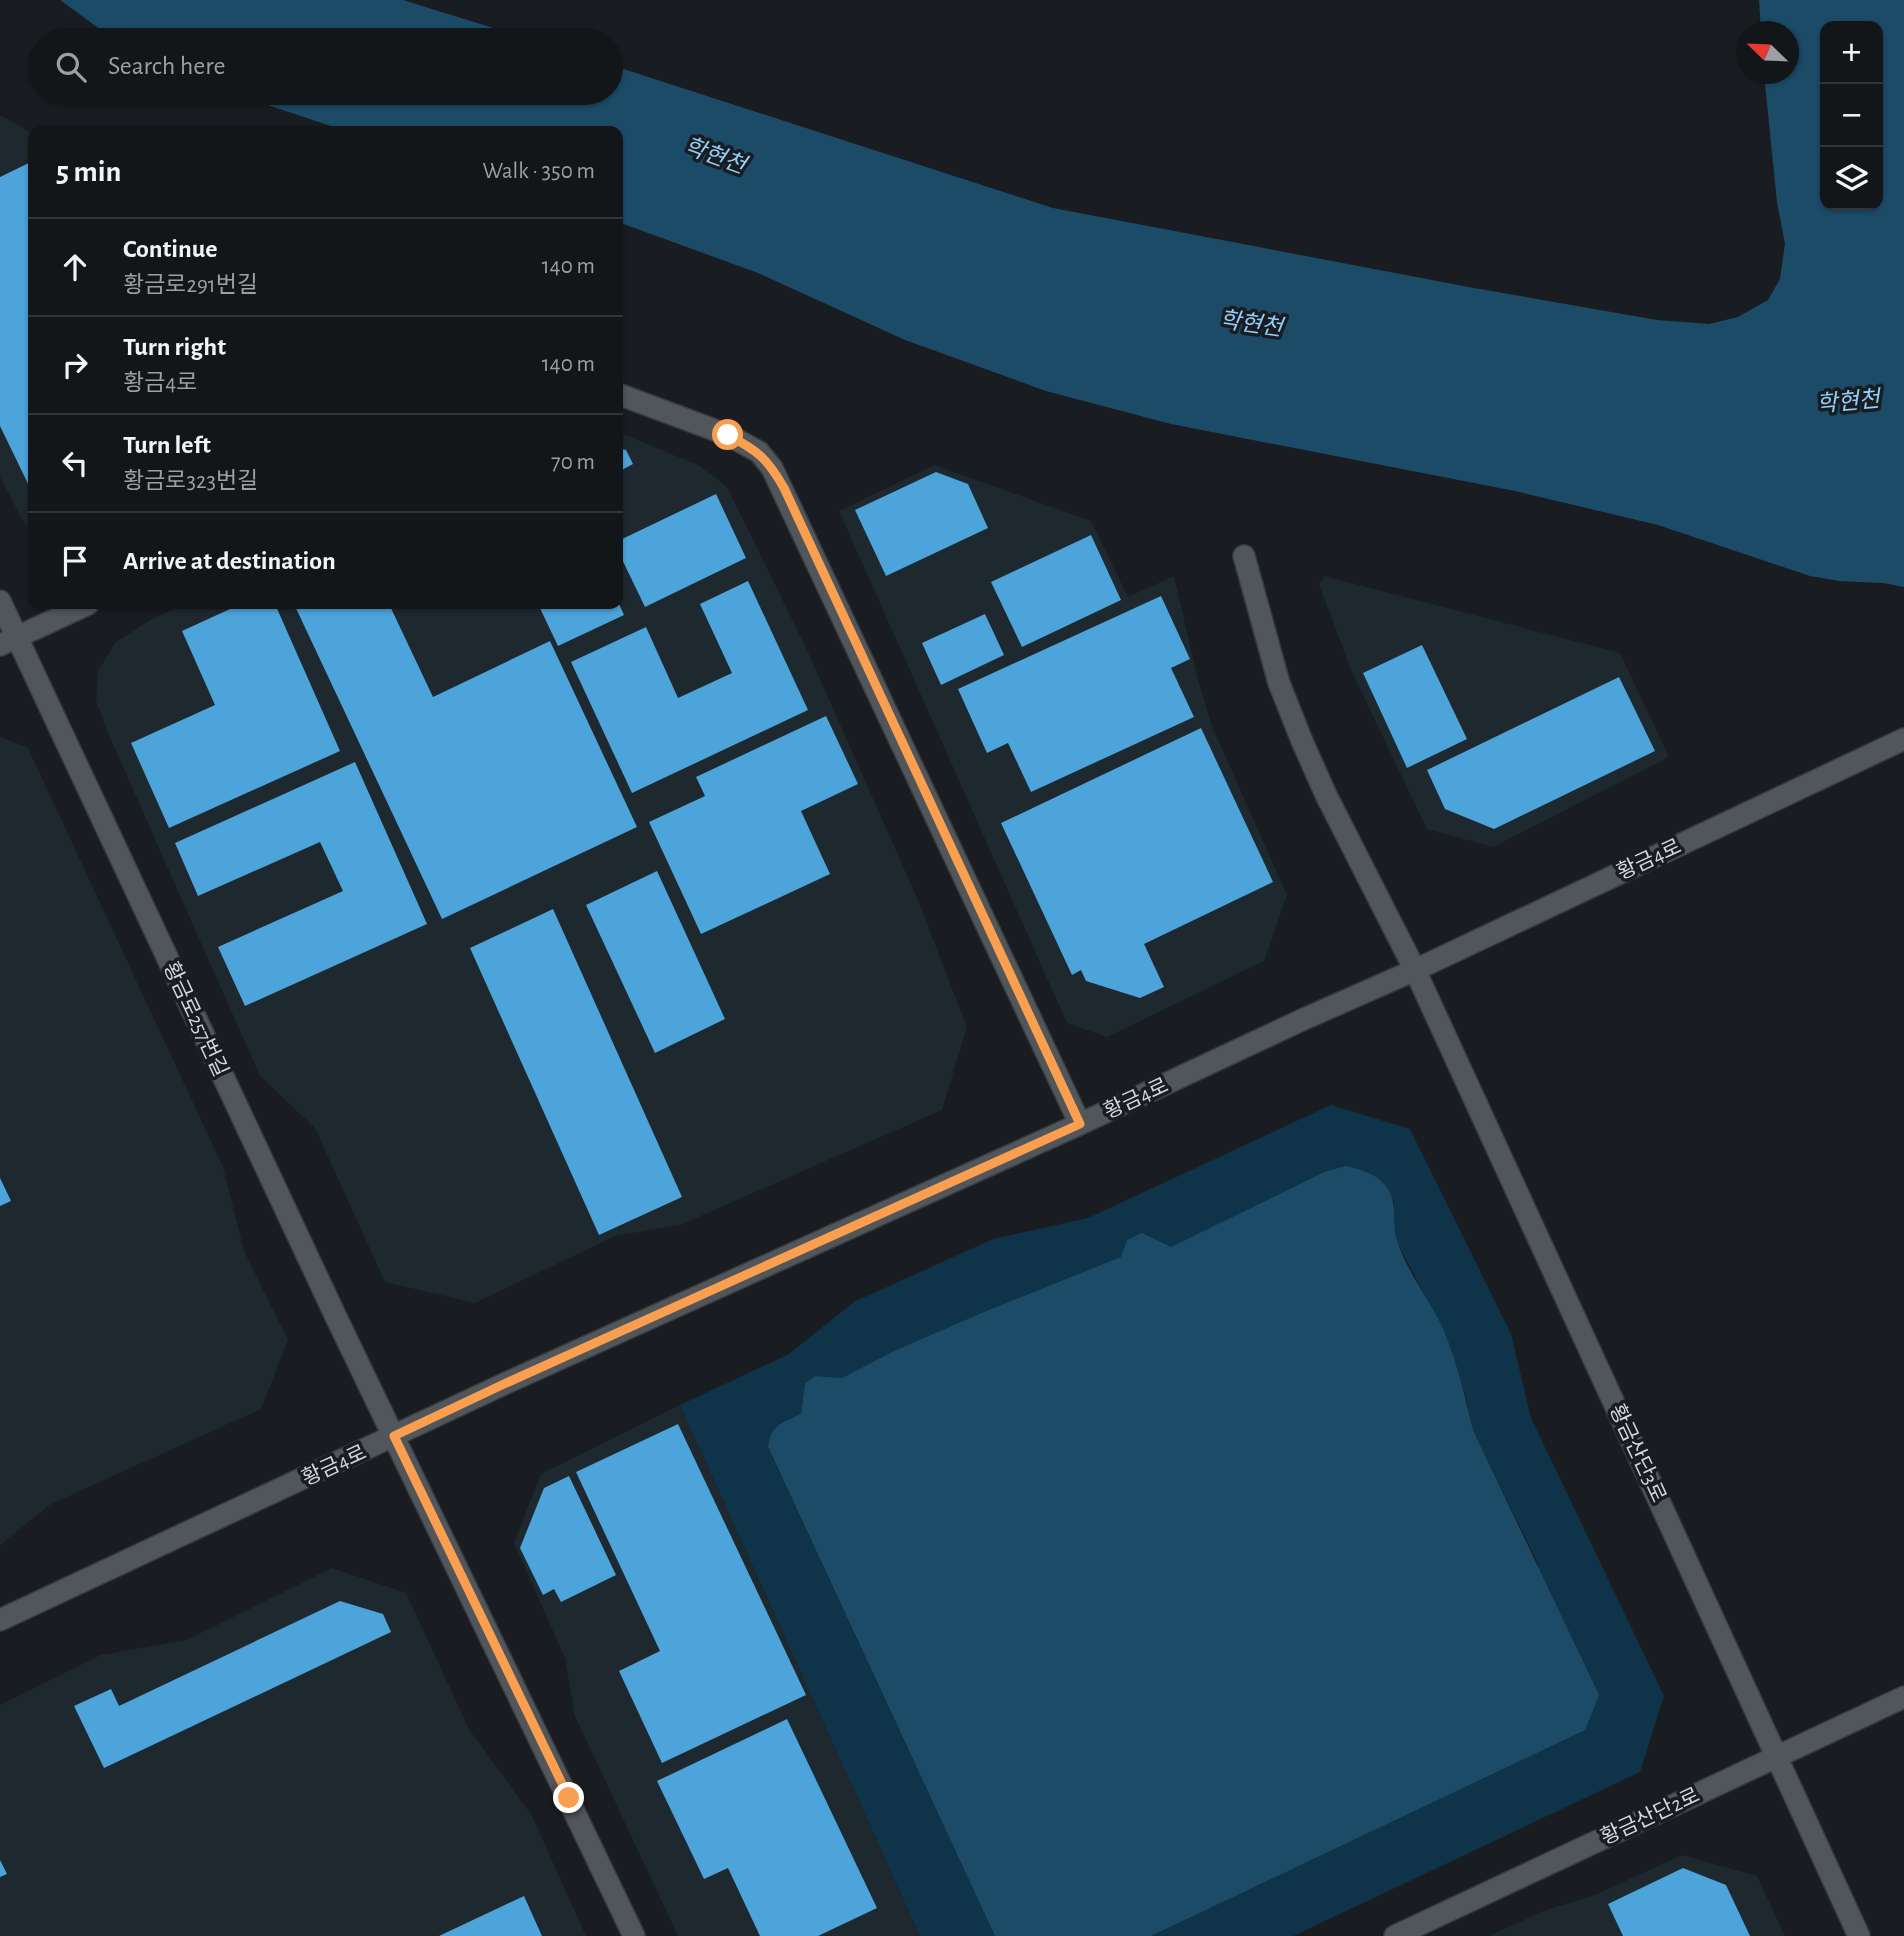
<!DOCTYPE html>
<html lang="en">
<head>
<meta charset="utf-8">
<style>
	body { margin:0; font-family:"Alegreya Sans","Noto Sans KR",sans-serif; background:#202326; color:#f1f3f6 }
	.controls { position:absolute; right:21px; top:21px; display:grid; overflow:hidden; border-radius:14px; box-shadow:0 2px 5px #0004 }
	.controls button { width:63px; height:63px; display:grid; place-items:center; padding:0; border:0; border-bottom:2px solid #323538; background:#131619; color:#f1f3f6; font:35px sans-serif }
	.compass { position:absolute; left:1736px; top:21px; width:63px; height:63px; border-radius:50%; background:#131619; box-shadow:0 2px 5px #0004; rotate:293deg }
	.stop { position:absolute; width:21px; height:21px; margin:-16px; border:5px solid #fa9f50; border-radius:50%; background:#fff }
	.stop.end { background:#fa9f50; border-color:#fff; box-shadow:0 2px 7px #0008 }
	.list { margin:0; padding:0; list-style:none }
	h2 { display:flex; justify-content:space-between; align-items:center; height:91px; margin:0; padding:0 28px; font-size:30px }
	h2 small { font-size:23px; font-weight:400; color:#9d9fa2 }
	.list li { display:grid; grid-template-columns:46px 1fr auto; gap:21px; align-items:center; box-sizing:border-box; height:98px; padding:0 28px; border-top:2px solid #323538 }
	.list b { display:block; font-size:26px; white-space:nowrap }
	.list p { margin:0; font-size:23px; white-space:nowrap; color:#9d9fa2 }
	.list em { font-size:23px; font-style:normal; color:#9d9fa2 }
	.icon { flex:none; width:38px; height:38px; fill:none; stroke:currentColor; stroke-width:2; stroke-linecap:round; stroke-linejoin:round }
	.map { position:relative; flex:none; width:1904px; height:1936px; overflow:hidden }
	.search { position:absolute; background:#131619; box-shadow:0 2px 5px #0004; left:28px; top:28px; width:595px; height:77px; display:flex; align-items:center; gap:18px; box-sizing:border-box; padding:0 24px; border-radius:38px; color:#9d9fa2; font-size:26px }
	.panel { position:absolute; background:#131619; box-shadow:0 2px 5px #0004; left:28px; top:126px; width:595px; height:483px; border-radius:14px }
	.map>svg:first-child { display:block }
	.built { fill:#1e282f }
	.green { fill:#0f3449 }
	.water { fill:#1c4b68; fill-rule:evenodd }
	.building { fill:#4ca4db }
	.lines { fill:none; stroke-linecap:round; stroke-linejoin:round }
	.minor-casing { stroke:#373a3c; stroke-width:24 }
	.minor { stroke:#51565a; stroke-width:21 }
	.route { stroke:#fa9f50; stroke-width:9 }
	.labels { text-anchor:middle; stroke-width:7; stroke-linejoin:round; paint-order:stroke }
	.street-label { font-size:21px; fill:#d5d8db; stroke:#191d21 }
	.water-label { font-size:23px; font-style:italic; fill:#90cffa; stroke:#191d21 }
</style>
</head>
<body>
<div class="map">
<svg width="1904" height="1936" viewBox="0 0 1904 1936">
	<rect width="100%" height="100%" fill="#191d21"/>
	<path class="built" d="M0,115L33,134V533L22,519L0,477Z
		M618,432L698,465L727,487L808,652L918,900L967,1027L942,1110L680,1225L615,1236L475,1303L385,1282L315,1128L260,1076L108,733L96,701L98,671L115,643L150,620L184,604H618Z
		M934,465L1091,521L1128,597L1174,576L1198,680L1212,726L1287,895L1264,961L1107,1037L1067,1023L839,511Z
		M1324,576L1620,653L1669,757L1493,847L1427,829L1351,670L1319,584Z
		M0,737L28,748L223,1167L244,1251L288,1340L261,1409L51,1504L0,1545Z
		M680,1405L920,1936H678L575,1716L565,1658L514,1543L541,1474Z
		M332,1568L406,1593L469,1729L532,1816L586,1936H0V1705L101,1655L187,1640Z
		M1682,1855L1757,1876L1785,1936H1489L1546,1910L1595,1895Z"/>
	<path class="green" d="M1331,1105L1410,1129L1511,1334L1531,1418L1664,1696L1640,1772L1293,1936H1151L1327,1851L1539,1566L1473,1430L1465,1394L1443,1330L1397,1242L1392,1221L1394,1200L1324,1172L1171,1247L1127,1240L1122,1257L892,1352L842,1378L814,1376L805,1383L801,1414C782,1423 771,1424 768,1448L995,1936H920L680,1405L789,1354L854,1302L993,1239L1088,1218Z"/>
	<path class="water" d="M60,0H403L532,40H115Z
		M1759,0H1904V587L1883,583L1839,581L1810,576L1658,525L1515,491L1171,424L1046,391L905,340L758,273L618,222V131H346L231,93H611V65L1053,208L1474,288L1657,320L1709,324L1738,317L1768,300L1780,279L1785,244L1777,202L1764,74H1788V32L1761,31ZM1825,26H1878V205H1825Z
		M1346,1166C1358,1169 1375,1173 1384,1184C1399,1199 1391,1221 1397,1240C1406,1271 1431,1301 1444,1331C1457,1363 1465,1396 1473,1430L1599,1695L1585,1730L1151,1936H995L768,1447C771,1424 782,1423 801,1414L805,1383L815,1376L842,1378L892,1352L984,1312L1121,1257L1127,1240L1142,1233L1171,1247L1324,1172Z"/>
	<path class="building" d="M33,161V494L0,426V177Z
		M618,448L626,450L633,464L618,472Z
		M936,472L968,484L988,528L886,576L855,510Z
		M716,494L746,558L645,607L618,551V541Z
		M1091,535L1121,600L1022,647L991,582Z
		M748,581L808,710L632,793L571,662L646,627L678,698L732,673L700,604Z
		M1161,596L1190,659L1171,668L1194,717L1031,792L1008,743L987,753L958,689Z
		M241,604H275L340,751L169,828L131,743L215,705L182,631Z
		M294,604H389L433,697L550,641L637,827L442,919Z
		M538,604H619L624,615L558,646Z
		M985,614L1004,655L941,685L922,643Z
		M1422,645L1467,739L1407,768L1363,673Z
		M1619,677L1655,751L1494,829L1445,809L1427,770Z
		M826,716L858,784L801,811L830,874L701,934L649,822L705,796L696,777Z
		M1201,728L1273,882L1144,944L1164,987L1140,998L1086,981L1081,970L1072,975L1001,823Z
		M355,762L427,924L245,1006L218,947L343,891L320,842L198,896L175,843Z
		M657,871L725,1019L655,1053L586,905Z
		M553,909L682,1197L599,1235L470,948Z
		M0,1178L11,1201L0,1206Z
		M678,1424L806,1695L662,1763L619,1671L660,1651L576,1472Z
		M569,1476L616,1575L561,1602L554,1589L543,1595L520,1548L544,1488Z
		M340,1601L383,1614L391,1632L104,1768L74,1706L111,1689L119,1706Z
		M787,1719L877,1908L818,1936H760L728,1868L704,1879L657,1781Z
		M0,1860L7,1874L0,1877Z
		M1683,1868L1726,1885L1750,1936H1623L1608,1904Z
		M524,1896L542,1936H439Z"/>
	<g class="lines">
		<g class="minor-casing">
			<path id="minor" d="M618,394L728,435L759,452L772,468L1080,1124
				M1244,556L1279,683L1302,741L1326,795L1415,970L1859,1936
				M0,601L336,1317L634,1936
				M0,645L88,604
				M0,1620L504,1384L1080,1124L1304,1019L1415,970L1904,739
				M1395,1936L1904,1697"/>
		</g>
		<use href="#minor" class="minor"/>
	</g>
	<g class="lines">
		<path class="route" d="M569,1798L394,1436L504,1384L1080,1124L784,488C767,458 758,451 728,435"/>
	</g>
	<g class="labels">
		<g class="street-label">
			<text transform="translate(1649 859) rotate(-25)" y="7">황금4로</text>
			<text transform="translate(196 1019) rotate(65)" y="7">황금로257번길</text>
			<text transform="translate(1136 1098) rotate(-25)" y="7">황금4로</text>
			<text transform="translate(1638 1453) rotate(65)" y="7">황금산단3로</text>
			<text transform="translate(334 1465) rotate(-25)" y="7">황금4로</text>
			<text transform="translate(1650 1816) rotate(-25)" y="7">황금산단2로</text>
		</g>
		<g class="water-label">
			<text transform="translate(715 155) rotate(20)" y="8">학현천</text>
			<text transform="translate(1251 323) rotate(8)" y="8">학현천</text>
			<text transform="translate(1848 401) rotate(-5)" y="8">학현천</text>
		</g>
	</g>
</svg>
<div class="controls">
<button>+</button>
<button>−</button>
<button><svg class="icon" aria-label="layers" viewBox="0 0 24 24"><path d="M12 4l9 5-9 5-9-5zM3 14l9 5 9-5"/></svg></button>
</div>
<svg class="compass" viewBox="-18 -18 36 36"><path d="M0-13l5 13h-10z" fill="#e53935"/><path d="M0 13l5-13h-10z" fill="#9d9fa2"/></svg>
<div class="stop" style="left:728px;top:435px"></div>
<div class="stop end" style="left:569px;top:1798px"></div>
<div class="search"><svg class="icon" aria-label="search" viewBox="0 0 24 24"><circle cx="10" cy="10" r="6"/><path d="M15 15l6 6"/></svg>Search here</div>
<section class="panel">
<h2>5 min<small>Walk · 350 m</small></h2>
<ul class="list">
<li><svg class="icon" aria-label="ahead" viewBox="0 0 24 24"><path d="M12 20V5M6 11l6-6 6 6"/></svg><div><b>Continue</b><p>황금로291번길</p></div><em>140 m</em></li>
<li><svg class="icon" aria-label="right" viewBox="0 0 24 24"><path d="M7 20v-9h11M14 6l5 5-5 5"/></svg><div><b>Turn right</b><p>황금4로</p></div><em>140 m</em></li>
<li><svg class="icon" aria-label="left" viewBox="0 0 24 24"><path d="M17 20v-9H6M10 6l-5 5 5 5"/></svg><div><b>Turn left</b><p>황금로323번길</p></div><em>70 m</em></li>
<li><svg class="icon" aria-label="arrive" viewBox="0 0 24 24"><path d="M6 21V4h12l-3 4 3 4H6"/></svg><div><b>Arrive at destination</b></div></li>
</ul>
</section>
</div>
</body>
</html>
